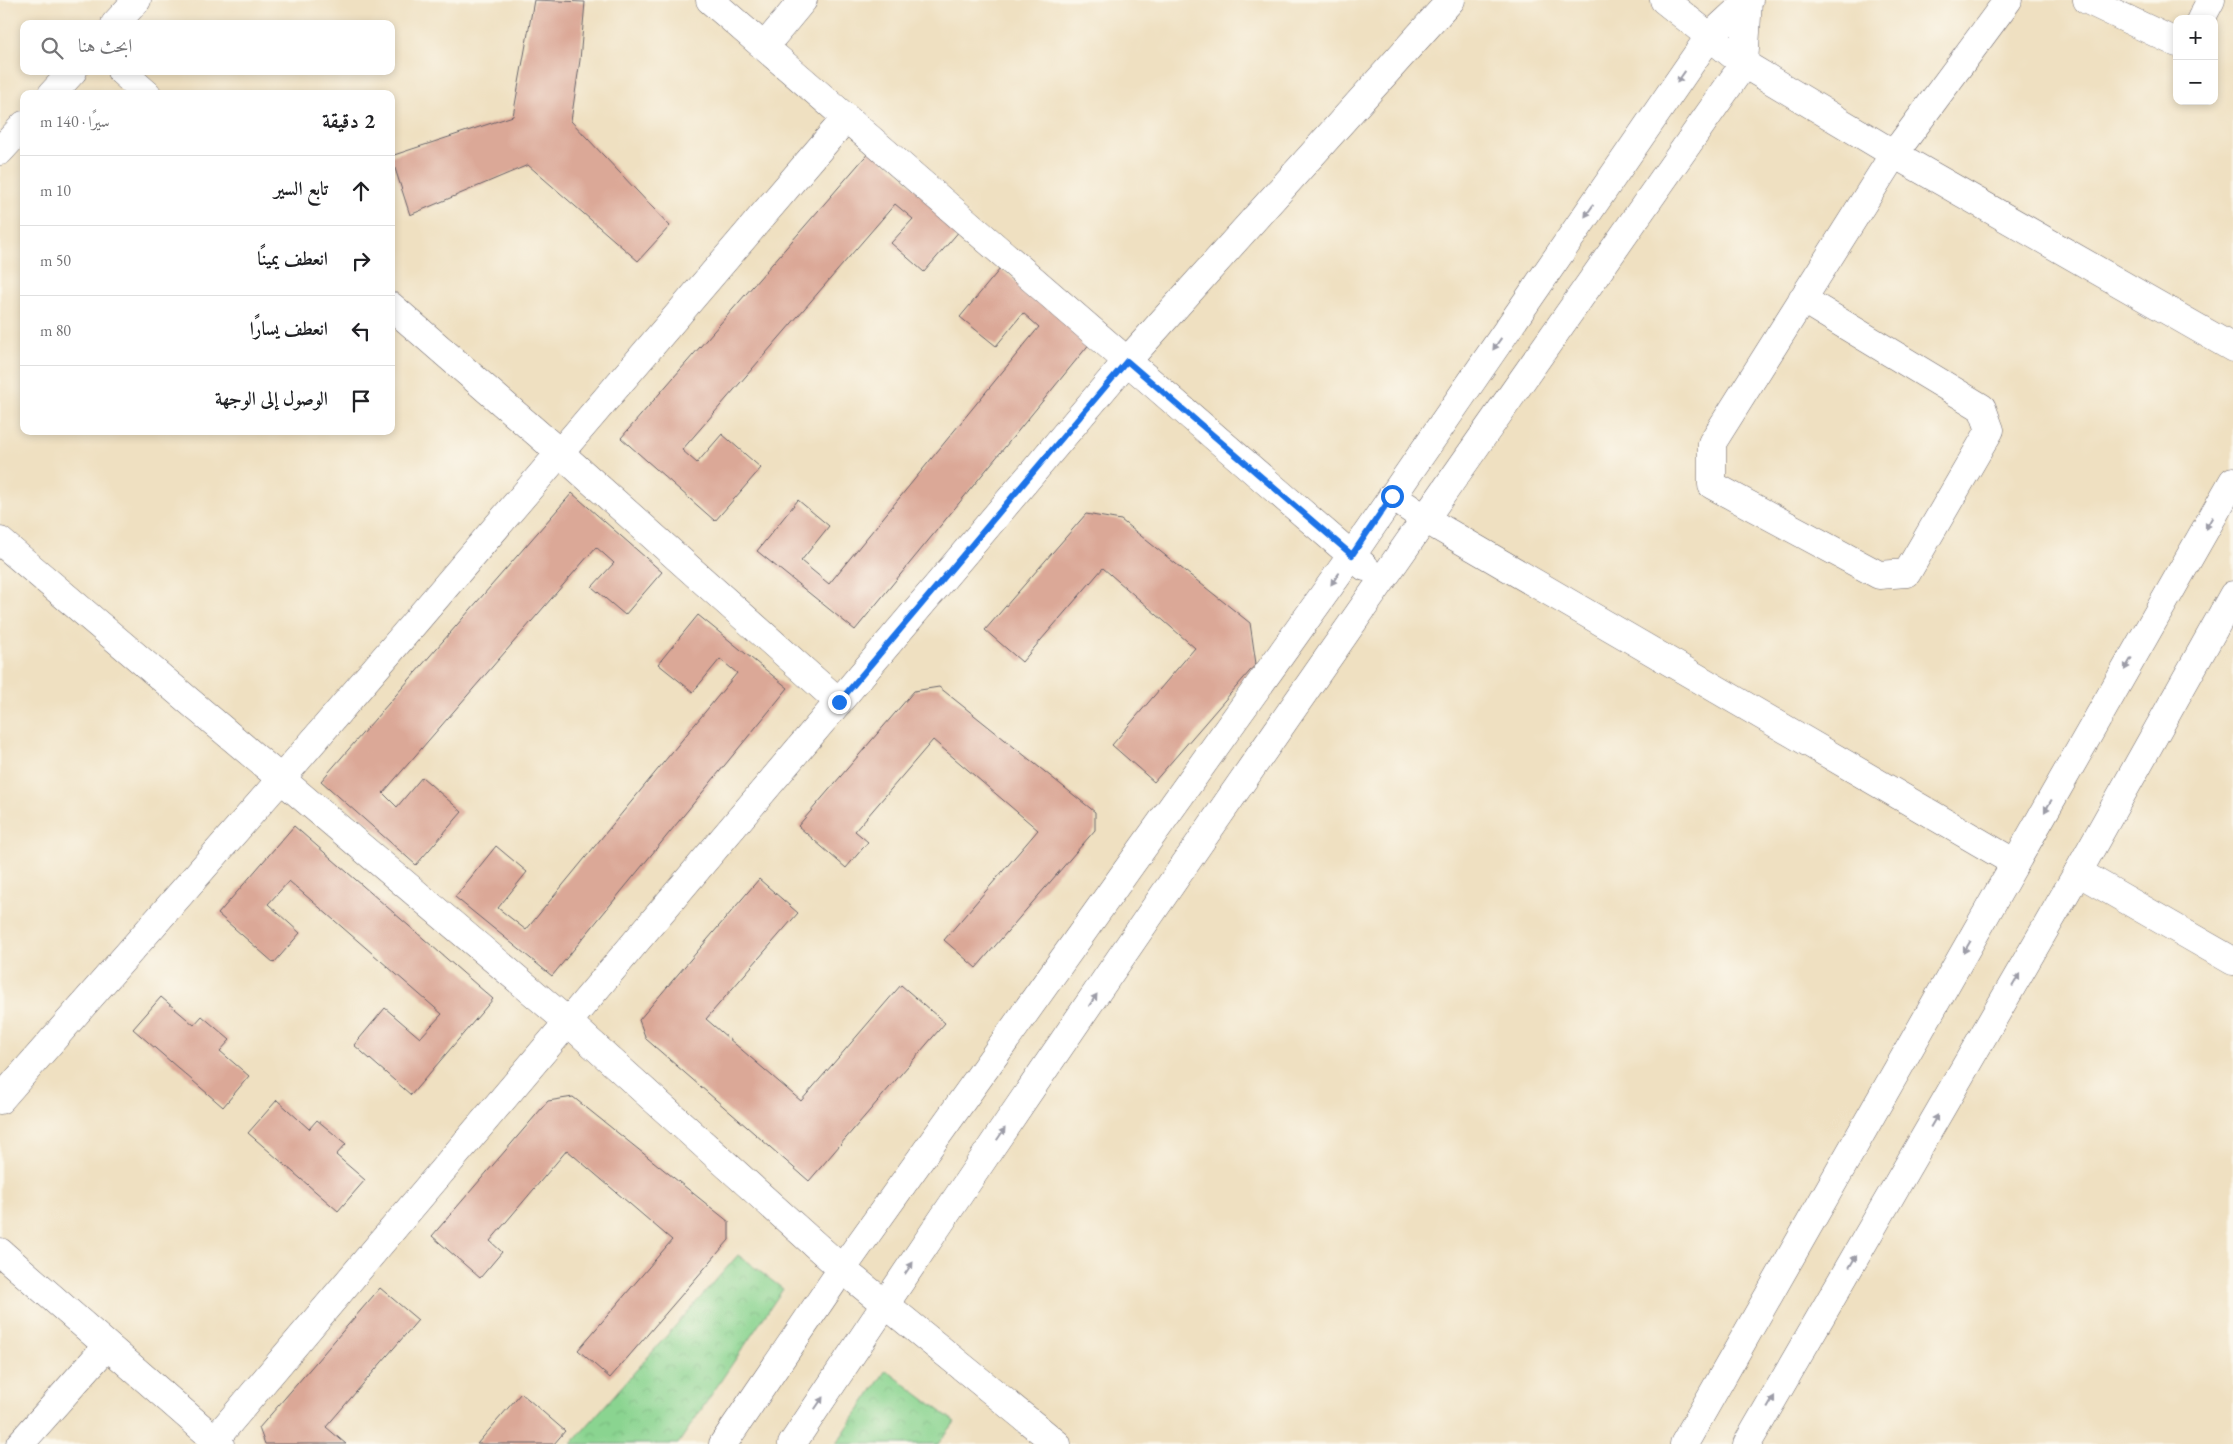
<!DOCTYPE html>
<html lang="ar">
<head>
<meta charset="utf-8">
<style>
	body { margin:0; font-family:"EB Garamond",Amiri,serif; background:#f2f2f2; color:#202124; direction:rtl }
	.controls { position:absolute; right:15px; top:15px; display:grid; overflow:hidden; border-radius:10px; box-shadow:0 2px 8px #0003 }
	.controls button { width:45px; height:45px; display:grid; place-items:center; padding:0; border:0; border-bottom:1px solid #e0e0e0; background:#fff; color:#202124; font:25px sans-serif }
	.stop { position:absolute; width:15px; height:15px; margin:-11px; border:4px solid #1a73e8; border-radius:50%; background:#fff }
	.stop.end { background:#1a73e8; border-color:#fff; box-shadow:0 1px 5px #0008 }
	.list { margin:0; padding:0; list-style:none }
	h2 { display:flex; justify-content:space-between; align-items:center; height:65px; margin:0; padding:0 20px; font-size:21px }
	h2 small { font-size:16px; font-weight:400; color:#757577 }
	.list li { display:grid; grid-template-columns:32px 1fr auto; gap:15px; align-items:center; box-sizing:border-box; height:70px; padding:0 20px; border-top:1px solid #e0e0e0 }
	.list b { display:block; font-size:19px; white-space:nowrap }
	.list em { font-size:16px; font-style:normal; color:#757577 }
	.icon { flex:none; width:28px; height:28px; fill:none; stroke:currentColor; stroke-width:2; stroke-linecap:round; stroke-linejoin:round }
	.map { position:relative; flex:none; width:2233px; height:1444px; overflow:hidden; direction:ltr }
	.search { position:absolute; background:#fff; box-shadow:0 2px 8px #0003; left:20px; top:20px; width:375px; height:55px; display:flex; align-items:center; gap:12px; box-sizing:border-box; padding:0 18px; border-radius:10px; color:#757577; font-size:19px }
	.panel { position:absolute; background:#fff; box-shadow:0 2px 8px #0003; left:20px; top:90px; width:375px; height:345px; border-radius:10px; direction:rtl }
	.map>svg:first-child { display:block }
	.park { fill:url(#park-crowns); stroke:#567b66 }
	.building { fill:#dba897 }
	.lines { fill:none; stroke-linecap:round; stroke-linejoin:round }
	.minor-casing { stroke:#6a646a; stroke-width:29 }
	.major-casing { stroke:#6a646a; stroke-width:29 }
	.minor { stroke:#fff; stroke-width:28 }
	.major { stroke:#fff; stroke-width:28 }
	.oneway { fill:#9c9ca7 }
	.route { stroke:#1a73e8; stroke-width:6 }
</style>
</head>
<body>
<div class="map">
<svg width="2233" height="1444" viewBox="0 0 2233 1444">
	<defs>
		<pattern id="park-crowns" width="20" height="18" patternUnits="userSpaceOnUse" patternTransform="scale(1.25)"><rect width="20" height="18" fill="#8ad490"/><path d="M2 6a3 3 0 1 1 6 0M12 15a3 3 0 1 1 6 0" fill="none" stroke="#77b67d"/></pattern>
	</defs>
	<rect width="100%" height="100%" fill="#fbf7ec"/>
	<filter id="ink" filterUnits="userSpaceOnUse"><feTurbulence type="fractalNoise" baseFrequency=".02" numOctaves="2"/><feDisplacementMap in="SourceGraphic" scale="10" xChannelSelector="R" yChannelSelector="G"/><feConvolveMatrix kernelMatrix="1 2 1 2 8 2 1 2 1" color-interpolation-filters="sRGB"/></filter>
	<filter id="wash" filterUnits="userSpaceOnUse"><feTurbulence type="fractalNoise" baseFrequency=".0096" numOctaves="4" result="noise"/><feDisplacementMap in="SourceGraphic" scale="20" xChannelSelector="R" yChannelSelector="G"/><feGaussianBlur stdDeviation="1.12" result="paint"/><feColorMatrix in="noise" values="0 0 0 0 0 0 0 0 0 0 0 0 0 0 0 0 0 1.4 0 .05"/><feComposite in="paint" operator="in"/></filter>
	<g filter="url(#wash)">
		<rect width="100%" height="100%" fill="#efe0c1"/>
		<path class="park" d="M738,1255L783,1289L678,1444H571Z
			M886,1370L955,1422L938,1444H836Z"/>
		<g id="blocks">
			<path class="building" d="M534,0L585,2L580,60L571,121L670,226L638,261L528,165L410,215L391,156L513,116Z
				M871,150L961,229L924,272L891,243L913,219L895,204L682,450L697,463L722,434L761,468L715,521L621,438Z
				M1000,269L1091,342L855,630L757,551L798,500L829,526L801,561L829,584L1039,327L1023,313L996,346L960,317Z
				M572,493L662,572L625,615L592,587L614,563L596,547L383,793L397,807L422,777L462,812L416,865L321,781Z
				M1086,514L1121,520L1250,623L1256,664L1154,782L1112,745L1195,648L1103,568L1022,662L985,630Z
				M698,615L788,688L552,976L455,897L496,846L527,872L498,908L526,930L737,673L720,659L693,692L658,664Z
				M939,687L1095,812V830L976,968L944,940L1038,830L933,740L855,831L868,842L846,868L798,826L914,691Z
				M294,826L493,999L411,1095L354,1045L385,1008L420,1038L442,1014L289,881L268,904L300,933L274,963L218,914Z
				M759,879L798,913L706,1019L801,1101L901,985L945,1023L809,1181L646,1039L639,1020Z
				M161,997L194,1025L202,1016L230,1040L220,1051L249,1076L223,1107L133,1029Z
				M573,1097L729,1222V1240L610,1378L578,1350L672,1240L567,1150L490,1241L502,1252L480,1278L432,1236L548,1101Z
				M277,1100L309,1129L317,1120L346,1144L336,1155L365,1180L338,1211L248,1133Z
				M380,1288L418,1320L326,1427L346,1444H265L259,1428Z
				M521,1393L565,1431L554,1444H477Z"/>
		</g>
	</g>
	<g filter="url(#ink)">
		<use href="#blocks" fill-opacity="0" stroke="#6a646a" stroke-width="1"/>
		<g class="lines">
			<g class="minor-casing">
				<path id="minor" d="M710,0L1365,567
					M1664,0L1744,64L1894,154L2233,348
					M2087,0L2177,43
					M2201,19L2211,0
					M115,24L137,0
					M764,47L803,0
					M121,71L147,94
					M52,94L73,71
					M0,151L24,125
					M1802,299L1982,408L1990,430L1907,573L1879,575L1712,485V443L1894,154L2008,0
					M391,306L560,453L839,702
					M1392,496L1425,519L2015,863
					M0,541L568,1022L842,1269L1057,1444
					M2078,872L2233,961
					M0,1100L281,779L846,118
					M0,1252L220,1444
					M20,1444L107,1346
					M211,1444L1127,361L1451,0
					M723,1444L842,1269L1352,555L1709,37L1749,0
					M792,1444C1101,978 1423,521 1744,64L1748,0"/>
			</g>
			<g class="major-casing">
				<path id="major" d="M1684,1444L2233,481
					M1747,1444L2078,872L2233,595"/>
			</g>
			<use href="#minor" class="minor"/>
			<use href="#major" class="major"/>
		</g>
		<defs><path id="oneway-solid" d="M-6-.8H1V-3.2L6.5 0L1 3.2V.8H-6Z" transform="scale(1.25)"/></defs>
		<g class="oneway">
			<use href="#oneway-solid" transform="translate(1681 77) rotate(125)"/>
			<use href="#oneway-solid" transform="translate(1589 211) rotate(125)"/>
			<use href="#oneway-solid" transform="translate(1497 344) rotate(125)"/>
			<use href="#oneway-solid" transform="translate(2209 523) rotate(120)"/>
			<use href="#oneway-solid" transform="translate(1335 579) rotate(125)"/>
			<use href="#oneway-solid" transform="translate(2128 664) rotate(120)"/>
			<use href="#oneway-solid" transform="translate(2048 806) rotate(120)"/>
			<use href="#oneway-solid" transform="translate(1967 947) rotate(120)"/>
			<use href="#oneway-solid" transform="translate(2016 980) rotate(-60)"/>
			<use href="#oneway-solid" transform="translate(1093 1000) rotate(-56)"/>
			<use href="#oneway-solid" transform="translate(1934 1121) rotate(-60)"/>
			<use href="#oneway-solid" transform="translate(1001 1134) rotate(-56)"/>
			<use href="#oneway-solid" transform="translate(1853 1261) rotate(-60)"/>
			<use href="#oneway-solid" transform="translate(909 1268) rotate(-56)"/>
			<use href="#oneway-solid" transform="translate(1771 1402) rotate(-60)"/>
			<use href="#oneway-solid" transform="translate(819 1403) rotate(-56)"/>
		</g>
	</g>
	<g class="lines" filter="url(#ink)">
		<path class="route" d="M839,702L1127,361L1352,555L1392,496"/>
	</g>
</svg>
<div class="controls">
<button>+</button>
<button>−</button>
</div>
<div class="stop" style="left:1392px;top:496px"></div>
<div class="stop end" style="left:839px;top:702px"></div>
<div class="search"><svg class="icon" aria-label="search" viewBox="0 0 24 24"><circle cx="10" cy="10" r="6"/><path d="M15 15l6 6"/></svg>ابحث هنا</div>
<section class="panel">
<h2>2 دقيقة<small>سيرًا · 140 m</small></h2>
<ul class="list">
<li><svg class="icon" aria-label="ahead" viewBox="0 0 24 24"><path d="M12 20V5M6 11l6-6 6 6"/></svg><div><b>تابع السير</b></div><em>10 m</em></li>
<li><svg class="icon" aria-label="right" viewBox="0 0 24 24"><path d="M7 20v-9h11M14 6l5 5-5 5"/></svg><div><b>انعطف يمينًا</b></div><em>50 m</em></li>
<li><svg class="icon" aria-label="left" viewBox="0 0 24 24"><path d="M17 20v-9H6M10 6l-5 5 5 5"/></svg><div><b>انعطف يسارًا</b></div><em>80 m</em></li>
<li><svg class="icon" aria-label="arrive" viewBox="0 0 24 24"><path d="M6 21V4h12l-3 4 3 4H6"/></svg><div><b>الوصول إلى الوجهة</b></div></li>
</ul>
</section>
</div>
</body>
</html>
